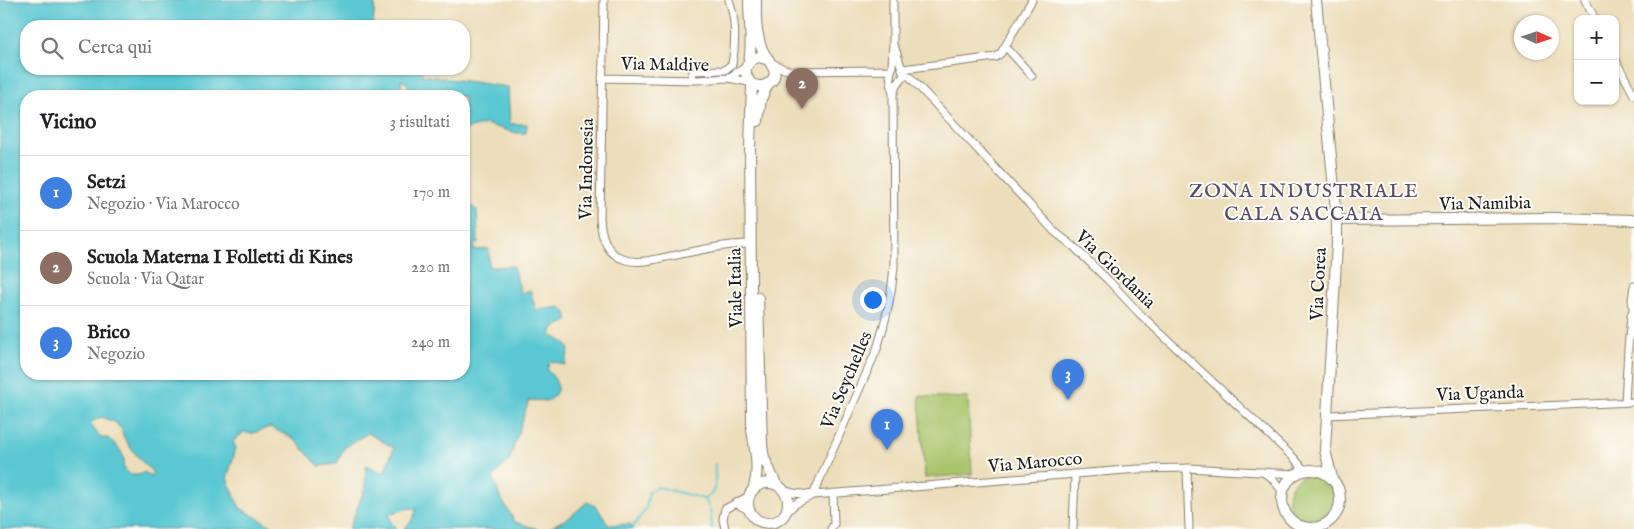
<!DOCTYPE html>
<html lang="it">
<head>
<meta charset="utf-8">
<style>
	body { margin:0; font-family:"IM FELL English",serif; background:#f6f6f6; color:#202124 }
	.controls { position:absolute; right:15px; top:15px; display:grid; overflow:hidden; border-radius:10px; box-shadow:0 1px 4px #0004 }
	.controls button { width:45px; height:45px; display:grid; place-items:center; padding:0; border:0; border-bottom:1px solid #e0e0e0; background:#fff; color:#202124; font:25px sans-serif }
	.compass { position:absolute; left:1514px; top:15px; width:45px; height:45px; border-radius:50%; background:#fff; box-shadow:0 1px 4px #0004; rotate:93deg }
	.you { position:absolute; left:872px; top:299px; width:18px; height:18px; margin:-12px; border:4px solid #fff; border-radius:50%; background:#1a73e8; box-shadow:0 0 0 8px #1a73e833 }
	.badge { display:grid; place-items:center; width:32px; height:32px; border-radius:50%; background:#1f6fb2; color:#fff; font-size:16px; font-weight:700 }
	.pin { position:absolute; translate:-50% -41px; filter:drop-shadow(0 1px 2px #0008) }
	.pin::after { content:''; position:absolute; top:26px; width:18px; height:15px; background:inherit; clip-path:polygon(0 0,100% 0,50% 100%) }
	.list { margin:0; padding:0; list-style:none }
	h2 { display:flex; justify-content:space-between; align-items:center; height:65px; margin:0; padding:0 20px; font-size:21px }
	h2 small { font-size:16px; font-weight:400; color:#757577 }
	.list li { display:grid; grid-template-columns:32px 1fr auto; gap:15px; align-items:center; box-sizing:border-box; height:75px; padding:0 20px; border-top:1px solid #e0e0e0 }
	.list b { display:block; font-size:19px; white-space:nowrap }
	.list p { margin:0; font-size:16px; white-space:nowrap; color:#757577 }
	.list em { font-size:16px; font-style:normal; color:#757577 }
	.icon { flex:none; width:28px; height:28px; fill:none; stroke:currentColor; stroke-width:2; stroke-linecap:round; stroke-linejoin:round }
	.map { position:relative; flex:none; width:1634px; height:529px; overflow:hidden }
	.search { position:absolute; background:#fff; box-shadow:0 1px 4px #0004; left:20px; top:20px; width:450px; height:55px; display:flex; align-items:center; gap:12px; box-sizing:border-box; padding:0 18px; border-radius:20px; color:#757577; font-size:19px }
	.panel { position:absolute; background:#fff; box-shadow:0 1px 4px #0004; left:20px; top:90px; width:450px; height:290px; border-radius:20px }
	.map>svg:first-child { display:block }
	.green { fill:#a8c56c; stroke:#627044 }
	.water { fill:#5ac7d2; stroke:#3b7277; fill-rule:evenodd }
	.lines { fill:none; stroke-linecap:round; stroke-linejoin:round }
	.stream { stroke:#5ac7d2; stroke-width:2 }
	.street-casing { stroke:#847d6c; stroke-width:9 }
	.secondary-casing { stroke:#847d6c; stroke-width:12 }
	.street { stroke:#fff; stroke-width:7 }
	.secondary { stroke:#fff; stroke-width:10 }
	.labels { text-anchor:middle; stroke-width:4; stroke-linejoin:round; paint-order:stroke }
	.street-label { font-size:18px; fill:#1c1c1c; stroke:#fdfcf7 }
	.quarter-label { font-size:20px; letter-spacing:1px; fill:#544d67; stroke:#fdfcf7 }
</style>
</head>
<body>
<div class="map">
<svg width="1634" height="529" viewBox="0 0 1634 529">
	<rect width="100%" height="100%" fill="#fdfcf7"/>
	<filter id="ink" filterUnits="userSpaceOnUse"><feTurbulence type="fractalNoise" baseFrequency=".02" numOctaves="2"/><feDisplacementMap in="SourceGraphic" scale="10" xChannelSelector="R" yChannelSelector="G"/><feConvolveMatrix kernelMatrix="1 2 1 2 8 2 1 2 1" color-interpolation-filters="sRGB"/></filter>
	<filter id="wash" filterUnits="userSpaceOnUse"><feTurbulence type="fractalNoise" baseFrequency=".0096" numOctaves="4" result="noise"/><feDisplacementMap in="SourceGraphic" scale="20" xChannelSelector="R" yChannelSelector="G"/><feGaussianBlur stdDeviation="1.12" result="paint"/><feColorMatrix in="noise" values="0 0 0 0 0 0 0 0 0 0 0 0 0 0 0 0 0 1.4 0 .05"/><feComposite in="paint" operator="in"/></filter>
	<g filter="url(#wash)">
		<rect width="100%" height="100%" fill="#eddebb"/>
		<path class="green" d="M919,396L968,398L972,474L925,478Z
			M1288 498a23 23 0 1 1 46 0a23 23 0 1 1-46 0Z"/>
		<path class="water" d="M0,0H375L373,26H26V69H422V75L508,87L510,124H527L526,133H517L485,124L464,130V96H409L408,84L401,80L402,96H26V374H464V201L477,210L478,243L474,244V250L489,249V267L513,266L521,293L530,290L536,310L561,307L566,313L568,321L553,328L551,335L565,343L569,350L565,365L550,361L547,370C558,381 563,390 548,401L529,400L509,461L493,477L499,495L515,522L538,529H403C410,524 415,517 416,509L410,508L389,514L391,522L397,529H349L365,488L366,465L384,473L394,448L368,433L344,448L337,464L319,466L294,439L270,427L251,434L244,432L233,441L236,449L227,478L240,508L277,529H0ZM101,417L115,422L122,430C122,442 145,464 153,473L151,477L145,472L138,475H131L123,467C127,454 117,446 108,438H101L90,424L91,422Z
			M587,502L597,507L608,525L630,524L634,529H547L570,517Z"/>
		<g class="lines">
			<path class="stream" d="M705,499C720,490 714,479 715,464
				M633,527L646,508L649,492L658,487L704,499L710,508L712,529"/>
		</g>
	</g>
	<g filter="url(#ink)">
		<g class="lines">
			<g class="street-casing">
				<path id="street" d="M604,0L600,218C601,235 606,255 626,260C641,264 657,259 671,256C697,251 724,244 751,244
					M1585,0L1595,19
					M1005,46L1032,76
					M1615,59L1634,95
					M772,63L784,69L792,71L890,70
					M903,69L996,57L1001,53L1032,0
					M904,75L909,76L1055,232L1073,246L1109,281L1140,314L1294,458L1304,470
					M602,78L697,80L728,78L749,82
					M728,78L746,67
					M691,80L693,71L725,70L732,64C736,44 736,19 729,0
					M894,92L896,86L904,75L895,48
					M1633,308L1632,300L1634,286
					M1625,402L1628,349L1631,316L1634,307
					M1327,415L1634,402
					M1187,468L1189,529
					M1262,472L1271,477L1283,492
					M784,490L793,493L813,495L1138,469L1187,468L1296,474
					M813,495L877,349C886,321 892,295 894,266L893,94L890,75L892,68L893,43V0
					M737,504L749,510
					M788,511L795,504L813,495
					M725,529L723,519L725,509L749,496
					M831,529L834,524L833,493
					M1073,529L1075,474
					M1316,529V528"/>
			</g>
			<g class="secondary-casing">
				<path id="secondary" d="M749,0C749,21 753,41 749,62
					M756,0C756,11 755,24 758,35C759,41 761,48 764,53C770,63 784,77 765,85C760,87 755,86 751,83C742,73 745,60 759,57L769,60
					M1316,0L1337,220V244L1325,450L1332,478
					M752,84L750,148L752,430C755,450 760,470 753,490
					M758,121L761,99L768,84
					M1337,220L1554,218L1634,220
					M758,298L762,446L764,458L776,484
					M1282 499a29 29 0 1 1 58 0a29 29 0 1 1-58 0Z
					M748 503a20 20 0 1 1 40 0a20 20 0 1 1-40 0Z"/>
			</g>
			<use href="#street" class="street"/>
			<use href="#secondary" class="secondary"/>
		</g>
	</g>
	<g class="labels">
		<g class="street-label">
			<text transform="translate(665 64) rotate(1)" y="6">Via Maldive</text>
			<text transform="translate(586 169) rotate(-89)" y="6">Via Indonesia</text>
			<text transform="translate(1485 203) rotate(-1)" y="6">Via Namibia</text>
			<text transform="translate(1116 269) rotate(44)" y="6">Via Giordania</text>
			<text transform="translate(1318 284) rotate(-87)" y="6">Via Corea</text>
			<text transform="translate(735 288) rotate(-91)" y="6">Viale Italia</text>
			<text transform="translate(846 380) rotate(-67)" y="6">Via Seychelles</text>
			<text transform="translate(1480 393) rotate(-2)" y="6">Via Uganda</text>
			<text transform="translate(1035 462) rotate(-5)" y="6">Via Marocco</text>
		</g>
		<g class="quarter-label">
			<text x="1304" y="197">ZONA INDUSTRIALE<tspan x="1304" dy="23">CALA SACCAIA</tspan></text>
		</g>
	</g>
</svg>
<div class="controls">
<button>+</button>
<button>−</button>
</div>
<svg class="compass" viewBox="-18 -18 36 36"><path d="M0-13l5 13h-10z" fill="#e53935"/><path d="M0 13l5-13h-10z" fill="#757577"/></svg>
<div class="you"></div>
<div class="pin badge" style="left:887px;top:450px;background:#3f7fe0">1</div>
<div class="pin badge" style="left:802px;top:109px;background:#8d6e63">2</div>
<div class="pin badge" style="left:1068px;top:400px;background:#3f7fe0">3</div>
<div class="search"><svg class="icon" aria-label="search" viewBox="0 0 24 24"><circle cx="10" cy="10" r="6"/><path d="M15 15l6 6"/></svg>Cerca qui</div>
<section class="panel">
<h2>Vicino<small>3 risultati</small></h2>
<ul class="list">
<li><span class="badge" style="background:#3f7fe0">1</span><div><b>Setzi</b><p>Negozio · Via Marocco</p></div><em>170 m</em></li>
<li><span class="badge" style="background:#8d6e63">2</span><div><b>Scuola Materna I Folletti di Kines</b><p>Scuola · Via Qatar</p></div><em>220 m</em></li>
<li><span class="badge" style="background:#3f7fe0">3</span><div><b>Brico</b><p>Negozio</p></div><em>240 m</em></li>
</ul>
</section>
</div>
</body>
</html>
